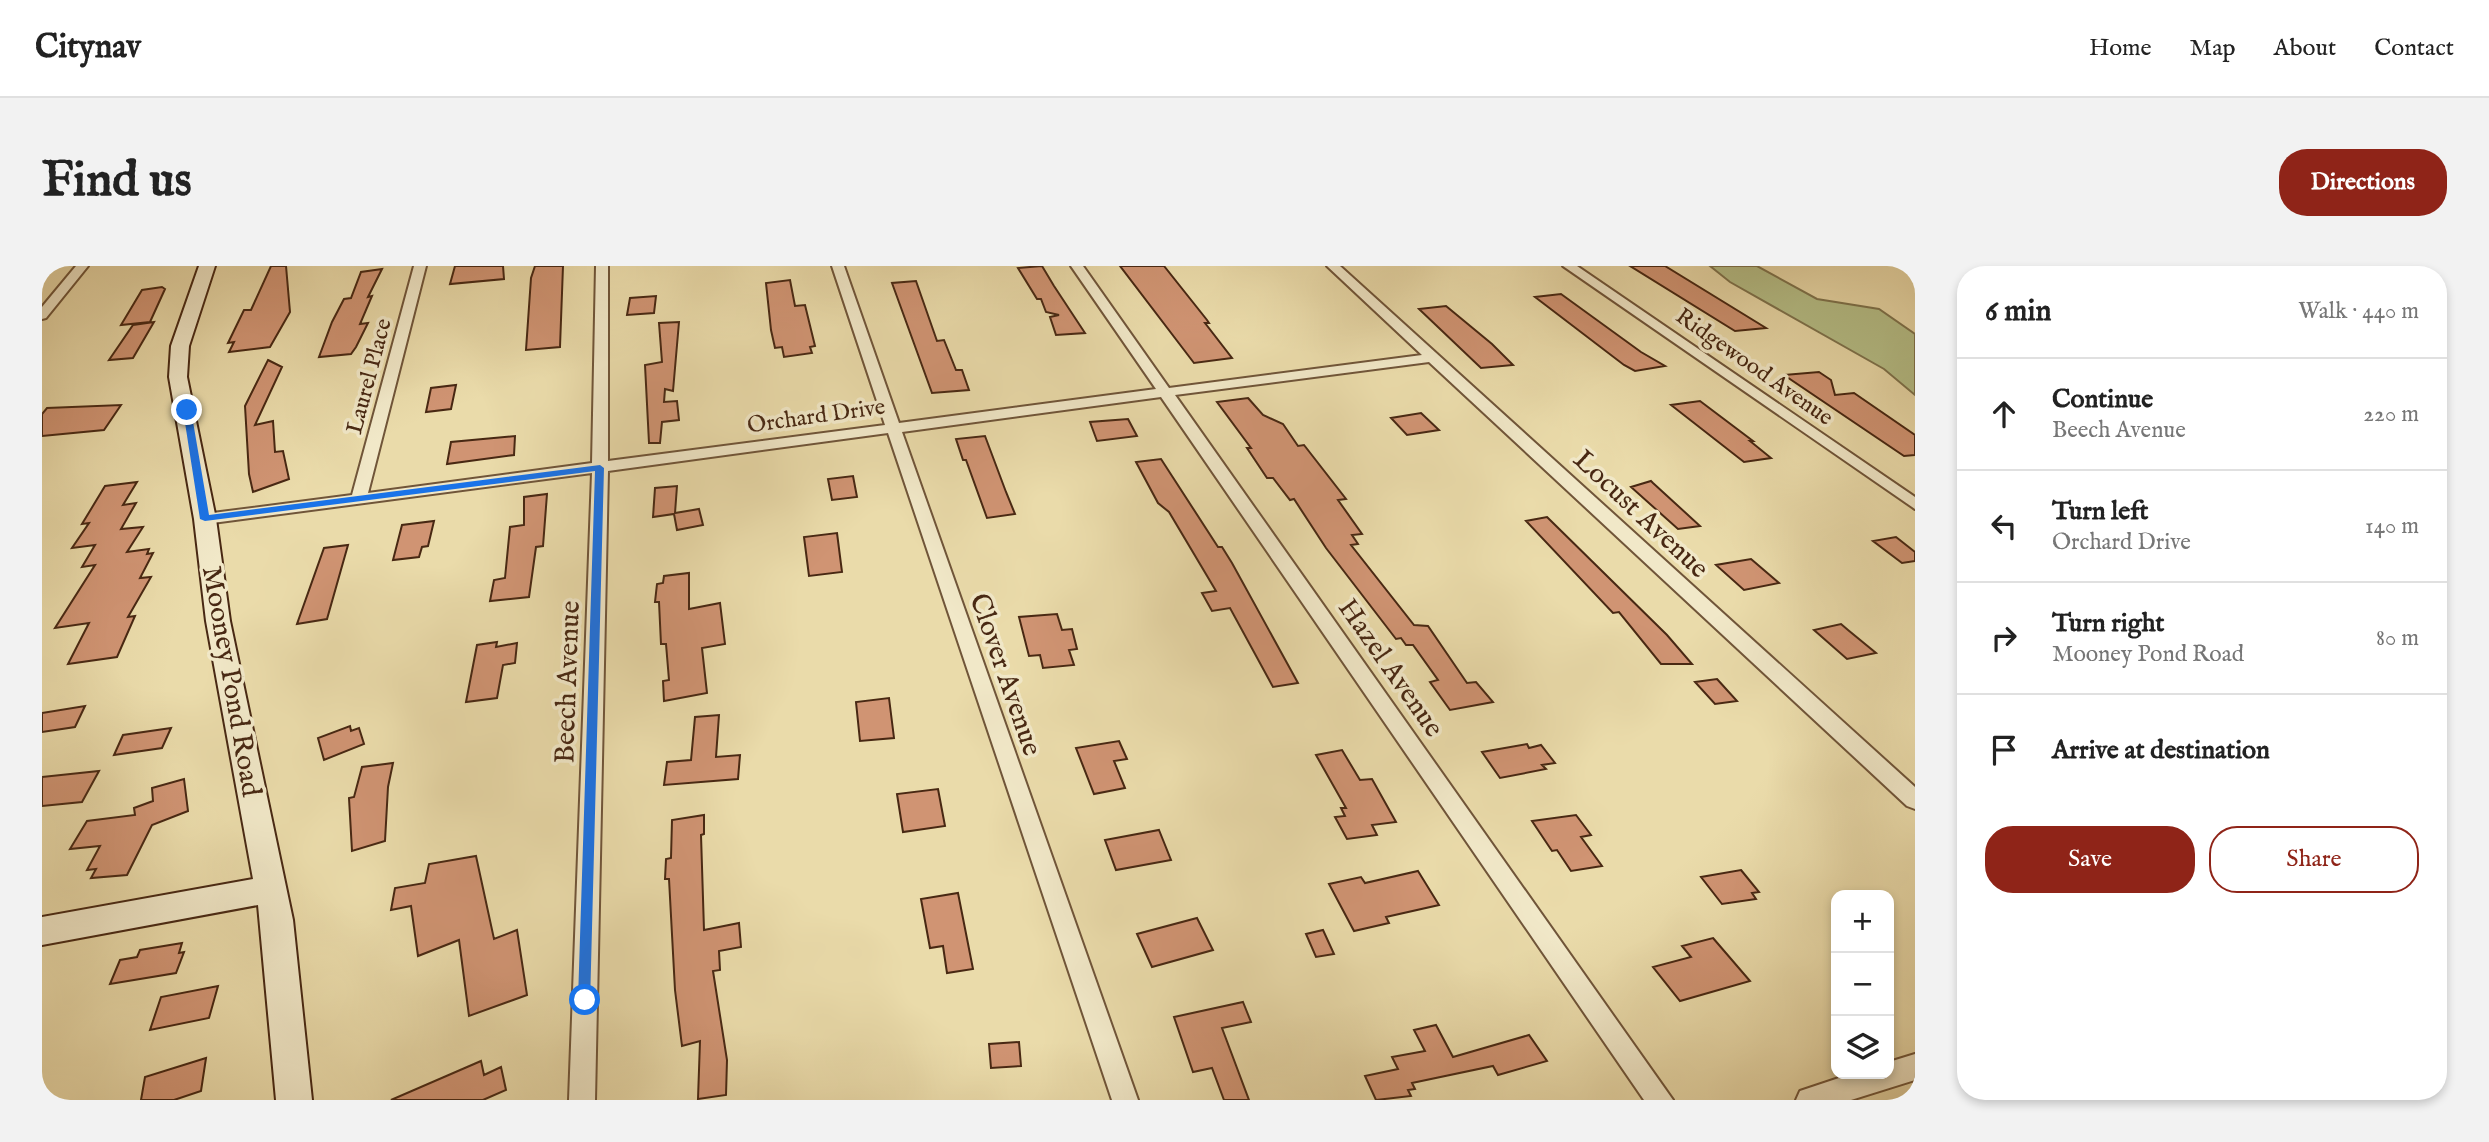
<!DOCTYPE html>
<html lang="en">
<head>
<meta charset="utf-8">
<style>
	body { margin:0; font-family:"IM FELL English",serif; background:#f2f2f2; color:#222 }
	.controls { position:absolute; right:21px; bottom:21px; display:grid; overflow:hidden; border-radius:14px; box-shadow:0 4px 10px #0003 }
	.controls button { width:63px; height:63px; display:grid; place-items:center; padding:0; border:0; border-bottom:2px solid #e0e0e0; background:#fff; color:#222; font:35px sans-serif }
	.stop { position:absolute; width:21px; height:21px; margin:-16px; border:5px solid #1a73e8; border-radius:50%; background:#fff }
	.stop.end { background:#1a73e8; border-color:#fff; box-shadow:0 2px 7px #0008 }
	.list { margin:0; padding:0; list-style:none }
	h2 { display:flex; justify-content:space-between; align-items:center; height:91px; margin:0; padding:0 28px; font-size:30px }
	h2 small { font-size:23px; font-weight:400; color:#767676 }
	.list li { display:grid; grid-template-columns:46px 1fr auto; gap:21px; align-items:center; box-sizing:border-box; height:112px; padding:0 28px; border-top:2px solid #e0e0e0 }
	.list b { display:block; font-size:26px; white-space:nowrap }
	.list p { margin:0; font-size:23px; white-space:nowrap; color:#767676 }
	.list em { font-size:23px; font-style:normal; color:#767676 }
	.actions { display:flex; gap:14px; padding:21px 28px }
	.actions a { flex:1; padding:16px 0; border:2px solid #8f2418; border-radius:28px; text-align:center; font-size:24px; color:#8f2418 }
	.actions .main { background:#8f2418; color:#fff }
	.icon { flex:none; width:38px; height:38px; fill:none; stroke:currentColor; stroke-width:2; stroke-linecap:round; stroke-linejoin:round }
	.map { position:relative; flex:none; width:1873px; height:834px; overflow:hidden; border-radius:28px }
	header { display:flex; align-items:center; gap:42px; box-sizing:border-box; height:98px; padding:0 35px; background:#fff; border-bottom:2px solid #e0e0e0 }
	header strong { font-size:33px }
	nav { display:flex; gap:38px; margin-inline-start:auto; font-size:24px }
	.intro { display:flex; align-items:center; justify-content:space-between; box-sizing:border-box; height:168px; padding:0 42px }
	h1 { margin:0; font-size:49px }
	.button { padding:18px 32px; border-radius:28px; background:#8f2418; color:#fff; font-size:24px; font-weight:700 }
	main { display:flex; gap:42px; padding:0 42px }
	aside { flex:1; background:#fff; border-radius:28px; box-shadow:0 4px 10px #0003 }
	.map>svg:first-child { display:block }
	.green { fill:#b6c089; stroke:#7f744e; stroke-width:2 }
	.building { fill:#d09473; stroke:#482813; stroke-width:2 }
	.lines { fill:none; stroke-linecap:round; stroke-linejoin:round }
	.street-casing { stroke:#705539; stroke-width:4 }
	.secondary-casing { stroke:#482813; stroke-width:4 }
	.street { fill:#f1e8c8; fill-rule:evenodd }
	.secondary { fill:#f1e8c8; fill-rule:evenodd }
	.route { fill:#1a73e8 }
	.labels { text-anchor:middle; stroke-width:7; stroke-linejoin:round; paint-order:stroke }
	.far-street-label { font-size:23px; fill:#482813; stroke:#f1e8c8 }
	.street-label { font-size:28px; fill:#482813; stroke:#f1e8c8 }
</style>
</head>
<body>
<header>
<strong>Citynav</strong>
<nav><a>Home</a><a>Map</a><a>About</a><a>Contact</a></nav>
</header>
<div class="intro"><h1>Find us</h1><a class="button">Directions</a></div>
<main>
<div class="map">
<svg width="1873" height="834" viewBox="0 0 1873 834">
	<rect width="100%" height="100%" fill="#eadbaa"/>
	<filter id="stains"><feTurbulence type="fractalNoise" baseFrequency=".00286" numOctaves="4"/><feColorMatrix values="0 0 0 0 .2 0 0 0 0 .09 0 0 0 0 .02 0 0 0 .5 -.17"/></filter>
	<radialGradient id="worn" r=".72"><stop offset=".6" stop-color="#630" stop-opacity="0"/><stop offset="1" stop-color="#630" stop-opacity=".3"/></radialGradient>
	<path class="green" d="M1668,0H1715L1775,33L1837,43L1873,68V129L1842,103L1688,16Z"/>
	<path class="building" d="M229,0H244L248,46L228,81L187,86L192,76L186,77L202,44H209Z
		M413,0H461L462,13L408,18Z
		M493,0H521L518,81L484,84L489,12Z
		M1000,0L1012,20L1043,67L1014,69L1008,51L1017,49L1004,46L999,33H995L976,2Z
		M1078,0H1122L1165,54L1167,57H1163L1190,92L1152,97Z
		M1588,0H1623L1724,62L1693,65Z
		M340,3L326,31L330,30L318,58L326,57L314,81L309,88L277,91L290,56L302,33L309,32L319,6Z
		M748,14L753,40L763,39L773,80L768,81L770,87L742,91L740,81L733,82L729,64L724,17Z
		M874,15L895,75L902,74L914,104H920L927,124L890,127L850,17Z
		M120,21L123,23L108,56L79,59L100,24Z
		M1519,28L1599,86L1623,100L1593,105L1582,99L1493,31Z
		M614,30L612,47L585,49L588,32Z
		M1404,40L1450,78L1471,99L1439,102L1377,43Z
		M112,56L91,92L67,94L91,59Z
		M637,56L631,125L623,123L622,136L635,135L637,154L620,156L618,177H607L603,99L620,96L617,57Z
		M226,94L240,101L213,159L231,155L233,186L241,185L247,213L211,226L207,208L203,140Z
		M1777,106L1789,114L1793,129L1812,127L1873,169V189L1862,190L1742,109Z
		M414,119L409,143L384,146L389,122Z
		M1206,132L1221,149L1241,158L1256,180L1262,179L1304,233L1296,234L1320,268L1310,269L1316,278L1309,279L1372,359L1386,360L1425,417L1434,416L1451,436L1408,444L1388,416L1396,414L1371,379H1364L1359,372L1354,373L1284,282L1252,233L1248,234L1231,212H1225L1205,182H1209L1175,136Z
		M1658,135L1711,175H1708L1729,192L1702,196L1629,139Z
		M79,139L62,164L0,170V148L5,142Z
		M1379,147L1397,164L1365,169L1349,152Z
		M1086,153L1095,170L1055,175L1048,156Z
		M473,170L472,189L405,198L409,176Z
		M943,170L964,226L973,248L945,252L924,194H921L914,173Z
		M1119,193L1176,281H1180L1190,297L1256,417L1231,421L1188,342L1170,345L1160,327L1174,325L1127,246L1116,237L1094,196Z
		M811,210L815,231L790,234L786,213Z
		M1609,215L1611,217L1658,260L1636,263L1589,221Z
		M95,216L81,239L94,237L79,263L101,261L85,286L107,283L105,288L111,287L98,312L109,311L86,351L93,350L75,391L26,398L47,357L13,362L53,299L40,301L53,279L30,282L47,257L40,258L63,220Z
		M635,220L633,247L657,243L661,259L635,264L632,248L611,251L613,222Z
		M505,228L501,280L494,281L487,331L448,335L452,314L463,312L468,261L482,259V231Z
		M1505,251L1625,369L1650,398H1619L1577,346L1571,347L1484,255Z
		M392,255L386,280L380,281L377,291L351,294L360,259Z
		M795,267L800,306L767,310L762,271Z
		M1854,271L1873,286V295L1860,297L1831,275Z
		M306,279L285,353L255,358L282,282Z
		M1709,293L1737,317L1702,324L1674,299Z
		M647,307V343L678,337L683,378L660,382L665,427L622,435L621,415L627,414L624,378H619L617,336H613L615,318L621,317L622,310Z
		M1015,348L1020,364L1030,363L1035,383L1027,384L1032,399L1001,402L998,389L987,390L977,351Z
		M1799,358L1806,364L1834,387L1805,393L1772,364Z
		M455,376L454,381L475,377L473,397L461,399L455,432L424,436L435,379Z
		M1675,413L1695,435L1673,438L1653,416Z
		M847,432L852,472L818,475L814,436Z
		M43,440L33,461L0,466V447Z
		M677,449L674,491L698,489L696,513L622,519L625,496L649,494L653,451Z
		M308,460L309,465L317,462L322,478L282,494L276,472Z
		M129,462L120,482L72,489L81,469Z
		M1077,475L1085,493L1072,495L1083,522L1052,528L1034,482Z
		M1485,478L1487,482L1499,479L1513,497L1500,499L1504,503L1458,512L1440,486Z
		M1300,484L1318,514L1330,513L1354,556L1330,559L1335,569L1305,573L1293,551L1303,550L1299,542H1304L1274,489Z
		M351,497L346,521L343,575L310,585L307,532L312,531L320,501Z
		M57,505L40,536L0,540V511Z
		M142,513L146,545L110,559L85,609L49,612L54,603L45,604L58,580L28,583L45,555L93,549L92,542L111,535L110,522Z
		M896,523L903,560L861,566L855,528Z
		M662,549V568L659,569L662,664L697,657L699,681L677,685L678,704L671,705L685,794L684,829L656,833L658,775L640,780L633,724L627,613H623L624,593L629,592L630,554Z
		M1534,549L1549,569L1539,571L1560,600L1529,605L1515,584L1510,585L1490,555Z
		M1117,564L1129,594L1074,604L1063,574Z
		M434,590L452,673L475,664L485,729L427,750L417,674L376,690L369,640L349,644L353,622L383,617L387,598Z
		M1699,604L1717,626L1710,627L1714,633L1680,638L1659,611Z
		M1376,605L1397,639L1344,651L1347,657L1312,665L1287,618L1319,611L1323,617Z
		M916,627L931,703L905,707L901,680L888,682L879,633Z
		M1155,652L1171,684L1110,701L1095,668Z
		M1281,664L1292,688L1274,691L1264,668Z
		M1671,672L1708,715L1638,735L1611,701L1649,691L1640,680Z
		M140,677L137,687L142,686L134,707L68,718L78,694L95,691L98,684Z
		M176,720L167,752L108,764L119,731Z
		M1201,736L1209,756L1180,762L1207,834H1182L1170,802L1151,806L1132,751Z
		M1394,759L1411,791L1487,769L1505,795L1456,809L1451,800L1370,817L1373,823L1366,824L1369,830L1334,834L1323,810L1356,803L1350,791L1383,785L1372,764Z
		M977,776L979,800L949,802L947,778Z
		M164,792L159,825L132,834H99L103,811Z
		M439,795L442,809L459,801L464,824L441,834H349Z"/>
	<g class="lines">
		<g class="street-casing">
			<path id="street" d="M34,0H46L4,52L0,53V41Z
				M372,0H384L326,227L550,197L554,0H566V195L843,159L790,0H802L857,157L1114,123L1029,0H1041L1127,122L1380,89L1285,0H1298L1873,521V543L1865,540L1387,96L1133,129L1631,834H1602L1119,131L860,166L1096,834H1070L846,167L566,205L553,834H527L550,207L163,258L155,253L163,248L310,229Z
				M1521,0H1535L1873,231V243Z
				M1862,0H1873V10Z
				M1873,788V814L1809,834H1754L1758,825L1809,808H1847V796Z"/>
		</g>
		<g class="secondary-casing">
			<path id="secondary" d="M157,0H173L147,80L145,111L174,253L188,355L251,654L270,834H234L216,639L0,679V651L211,613L164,355L152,253L127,111L129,80Z"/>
		</g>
		<use href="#street" class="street"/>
		<use href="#secondary" class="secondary"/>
	</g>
	<path class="route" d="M145,142L149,144L167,249L558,199L562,202L548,739L543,741L536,734L553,205L163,255L158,253L141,144Z"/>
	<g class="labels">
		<g class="far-street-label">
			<text transform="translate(1713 100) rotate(35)" y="8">Ridgewood Avenue</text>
			<text transform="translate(326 110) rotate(-75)" y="8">Laurel Place</text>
			<text transform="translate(774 149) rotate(-8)" y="8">Orchard Drive</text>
		</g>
		<g class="street-label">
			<text transform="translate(1600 247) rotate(43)" y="10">Locust Avenue</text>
			<text transform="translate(1350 401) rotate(55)" y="10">Hazel Avenue</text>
			<text transform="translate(965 408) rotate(71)" y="10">Clover Avenue</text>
			<text transform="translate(191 415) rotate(80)" y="10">Mooney Pond Road</text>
			<text transform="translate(524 416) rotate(-88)" y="10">Beech Avenue</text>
		</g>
	</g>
	<rect width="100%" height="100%" filter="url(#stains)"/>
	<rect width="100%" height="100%" fill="url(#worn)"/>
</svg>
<div class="controls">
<button>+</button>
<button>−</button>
<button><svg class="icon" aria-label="layers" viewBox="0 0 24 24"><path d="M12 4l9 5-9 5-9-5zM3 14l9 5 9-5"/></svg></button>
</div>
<div class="stop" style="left:543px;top:734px"></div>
<div class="stop end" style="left:145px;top:144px"></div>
</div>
<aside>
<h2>6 min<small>Walk · 440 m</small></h2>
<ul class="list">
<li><svg class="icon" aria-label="ahead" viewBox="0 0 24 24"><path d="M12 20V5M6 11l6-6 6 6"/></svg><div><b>Continue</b><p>Beech Avenue</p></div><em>220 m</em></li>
<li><svg class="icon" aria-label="left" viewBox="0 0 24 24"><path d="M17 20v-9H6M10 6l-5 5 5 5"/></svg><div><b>Turn left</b><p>Orchard Drive</p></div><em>140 m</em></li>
<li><svg class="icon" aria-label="right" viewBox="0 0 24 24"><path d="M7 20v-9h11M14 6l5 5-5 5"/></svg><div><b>Turn right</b><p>Mooney Pond Road</p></div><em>80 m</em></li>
<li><svg class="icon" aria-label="arrive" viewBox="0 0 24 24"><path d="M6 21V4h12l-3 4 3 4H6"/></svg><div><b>Arrive at destination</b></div></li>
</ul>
<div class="actions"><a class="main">Save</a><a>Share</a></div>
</aside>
</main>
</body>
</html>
